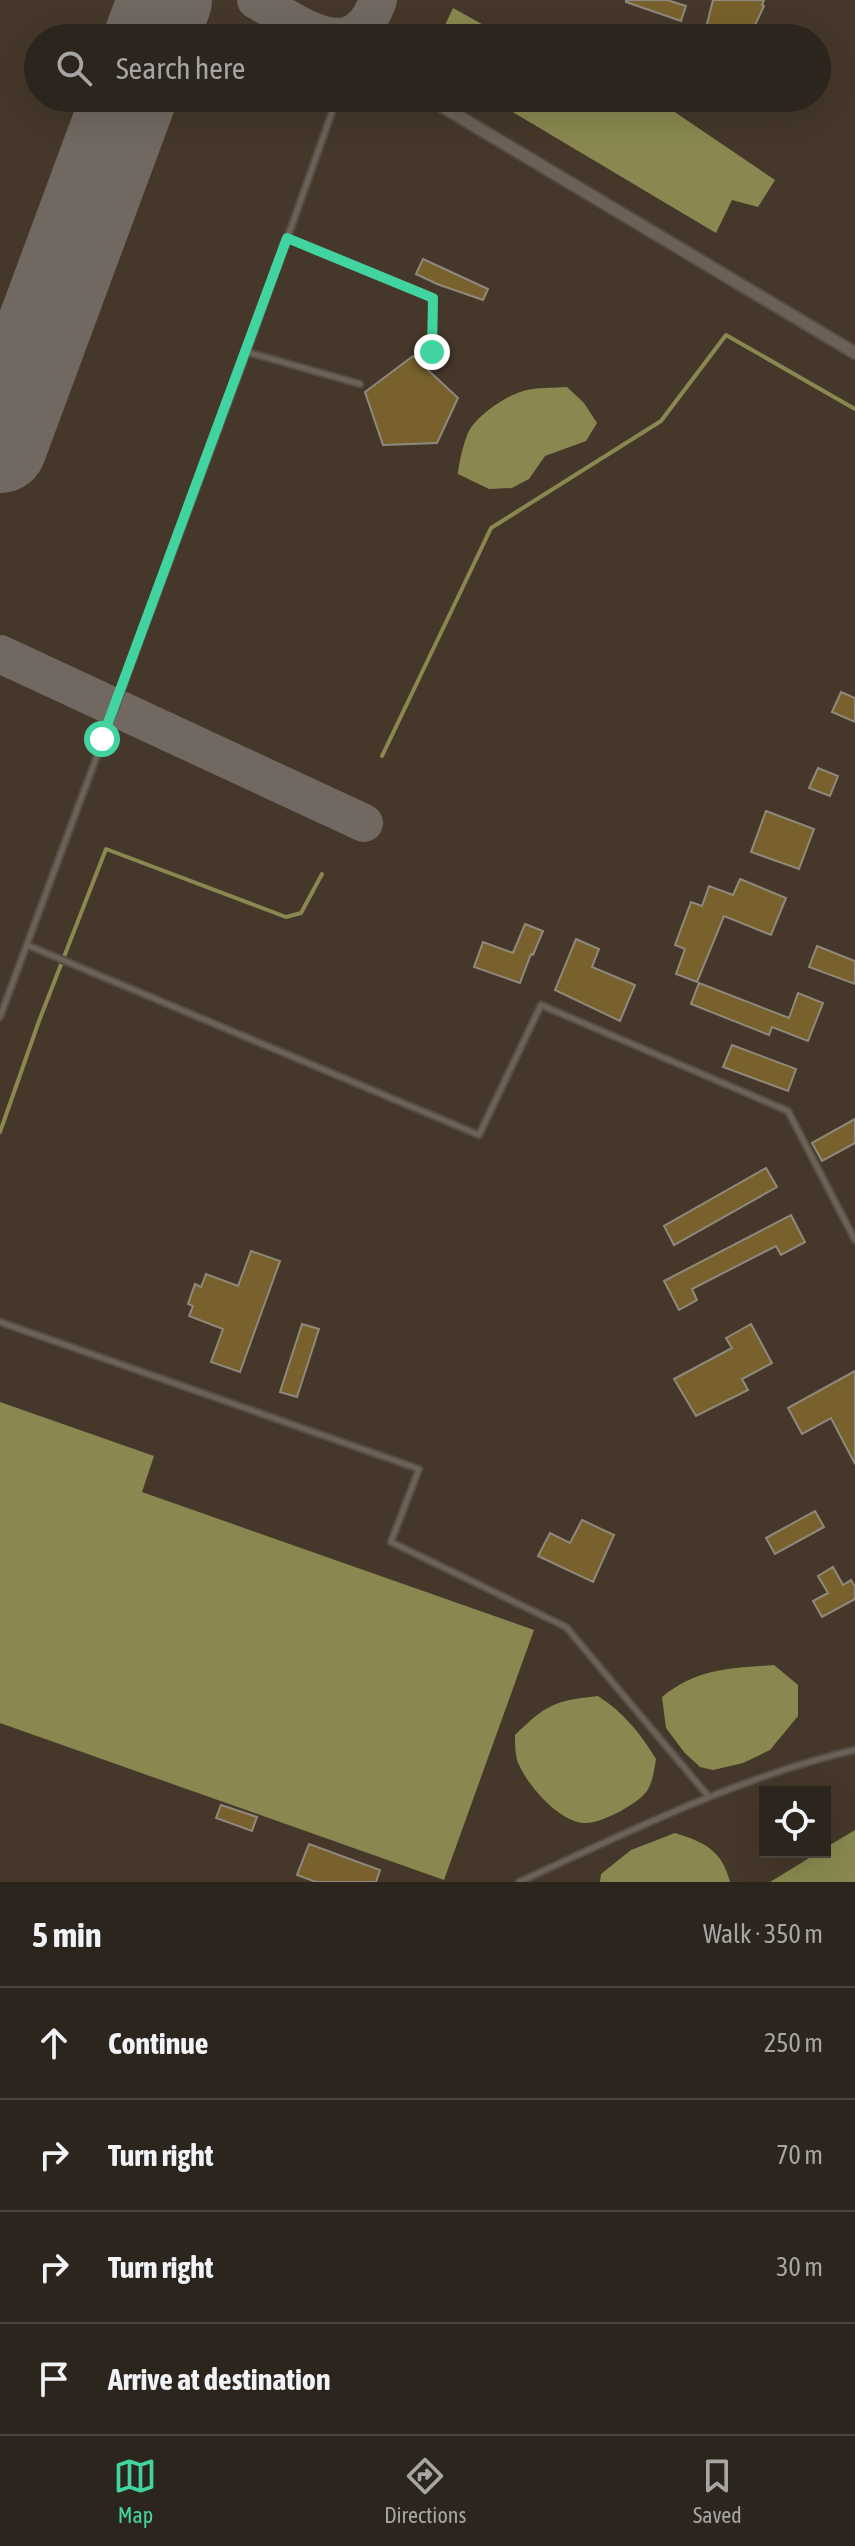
<!DOCTYPE html>
<html lang="en">
<head>
<meta charset="utf-8">
<style>
	body { margin:0; font-family:"Asap Condensed",sans-serif; background:#342d27; color:#f1f3f6 }
	.controls { position:absolute; right:24px; bottom:24px; display:grid; overflow:hidden; border-radius:0px; box-shadow:0 8px 32px #0002 }
	.controls button { width:72px; height:72px; display:grid; place-items:center; padding:0; border:0; border-bottom:2px solid #48423c; background:#2c251e; color:#f1f3f6; font:40px sans-serif }
	.stop { position:absolute; width:24px; height:24px; margin:-18px; border:6px solid #41d4a1; border-radius:50%; background:#fff }
	.stop.end { background:#41d4a1; border-color:#fff; box-shadow:0 2px 8px #0008 }
	.list { margin:0; padding:0; list-style:none }
	h2 { display:flex; justify-content:space-between; align-items:center; height:104px; margin:0; padding:0 32px; font-size:34px }
	h2 small { font-size:26px; font-weight:400; color:#a6a5a4 }
	.list li { display:grid; grid-template-columns:52px 1fr auto; gap:24px; align-items:center; box-sizing:border-box; height:112px; padding:0 32px; border-top:2px solid #48423c }
	.list b { display:block; font-size:30px; white-space:nowrap }
	.list em { font-size:26px; font-style:normal; color:#a6a5a4 }
	.icon { flex:none; width:44px; height:44px; fill:none; stroke:currentColor; stroke-width:2; stroke-linecap:round; stroke-linejoin:round }
	.map { position:relative; flex:none; width:855px; height:1882px; overflow:hidden }
	.search { position:absolute; background:#2c251e; box-shadow:0 8px 32px #0002; left:24px; right:24px; top:24px; height:88px; display:flex; align-items:center; gap:20px; box-sizing:border-box; padding:0 28px; border-radius:44px; color:#a6a5a4; font-size:30px }
	.sheet { height:552px; background:#2c251e }
	nav { display:flex; justify-content:space-around; align-items:center; box-sizing:border-box; height:112px; border-top:2px solid #48423c; background:#2c251e; font-size:22px; color:#a6a5a4 }
	nav a { display:grid; justify-items:center; gap:4px }
	nav .on { color:#41d4a1 }
	.map>svg:first-child { display:block }
	.built { fill:#45382a; fill-rule:evenodd }
	.water { fill:#8a8850 }
	.lines { fill:none; stroke-linecap:round; stroke-linejoin:round }
	.stream { stroke:#8a8850; stroke-width:4 }
	.taxiway { stroke:#716961; stroke-width:38 }
	.runway { stroke:#716961; stroke-width:94 }
	.building { fill:#78612c; stroke:#8f897d; stroke-width:2 }
	.lane-casing { stroke:#544d45; stroke-width:9 }
	.street-casing { stroke:#544d45; stroke-width:15 }
	.lane { stroke:#6b6157; stroke-width:5 }
	.street { stroke:#6b6157; stroke-width:11 }
	.route { stroke:#41d4a1; stroke-width:10 }
</style>
</head>
<body>
<div class="map">
<svg width="855" height="1882" viewBox="0 0 855 1882">
	<rect width="100%" height="100%" fill="#3a3128"/>
	<path class="built" d="M0,0H855V1882H0ZM38,38H817V98H38ZM765,1792H825V1852H765Z"/>
	<path class="water" d="M453,8L507,38H439Z
		M489,98H654L775,180L758,207L732,200L716,233Z
		M567,387L584,403L597,423L586,441L545,456L529,479L512,488L489,489L458,474C459,462 465,435 472,426C483,412 506,396 523,391C537,387 553,388 567,387Z
		M0,1402L154,1456L142,1492L534,1630L444,1880L0,1723Z
		M774,1665L798,1685V1716L770,1750L743,1763L713,1770L700,1767L684,1752L666,1728L662,1697C697,1668 731,1668 774,1665Z
		M598,1696C624,1713 640,1733 656,1759C651,1792 648,1795 619,1812C608,1817 595,1824 583,1823C558,1821 525,1783 517,1760C515,1752 515,1743 515,1735C547,1704 554,1701 598,1696Z
		M855,1830V1882H770L819,1852H825V1848Z
		M675,1833C704,1842 722,1850 730,1882H600L601,1874L631,1850Z"/>
	<g class="lines">
		<path class="stream" d="M382,756L491,528L661,421L726,335L855,409
			M0,1132L39,1021L106,849L286,917L301,913L322,874"/>
		<path class="taxiway" d="M256,0C298,23 353,70 378,0
			M0,654L364,823"/>
		<path class="runway" d="M151,38L165,0
			M0,446L129,98"/>
	</g>
	<path class="building" d="M626,0H667L686,6L681,21L626,2Z
		M713,0H764L762,5L764,6L749,38H734L706,28Z
		M423,259L488,289L483,300L437,284L416,274Z
		M413,356L458,398L437,443L383,445L365,392Z
		M841,692L855,698V722L832,712Z
		M818,768L838,776L830,796L809,788Z
		M766,811L814,829L799,869L751,852Z
		M740,879L786,898L771,935L724,916L697,982L676,974L685,949L675,945L691,902L702,906L709,886L733,895Z
		M525,924L543,931L533,955L531,954L520,983L474,967L483,942L513,953Z
		M576,939L599,949L592,967L635,985L620,1021L555,990Z
		M817,946L855,961V984L809,967Z
		M699,983L789,1018L798,993L823,1003L808,1041L772,1027L769,1035L691,1004Z
		M732,1045L796,1069L788,1091L723,1067Z
		M855,1119V1143L822,1161L812,1143Z
		M766,1168L777,1187L674,1245L664,1226Z
		M791,1215L805,1242L781,1255L776,1246L692,1289L697,1300L679,1310L664,1281Z
		M251,1251L280,1261L240,1372L211,1362L223,1329L189,1316L193,1306L188,1304L195,1284L201,1287L206,1274L238,1286Z
		M302,1324L319,1329L297,1397L280,1392Z
		M751,1324L772,1363L742,1379L748,1390L696,1416L674,1379L732,1348L726,1338Z
		M855,1371V1464L831,1418L802,1434L788,1408Z
		M815,1511L824,1527L775,1554L766,1538Z
		M582,1520L614,1535L593,1582L538,1556L550,1533L570,1543Z
		M833,1567L843,1585L851,1580L855,1587V1599L822,1617L813,1601L828,1593L818,1576Z
		M221,1805L257,1817L252,1831L216,1818Z
		M309,1844L380,1870L376,1882H316L297,1875Z"/>
	<g class="lines">
		<g class="lane-casing">
			<path id="lane" d="M288,238L433,298L432,352
				M247,352L360,384
				M27,945L479,1135L541,1005L788,1111L855,1240
				M0,1017L247,352L337,98
				M0,1322L419,1469L391,1542L566,1627L709,1797
				M519,1882C628,1832 738,1777 855,1750"/>
		</g>
		<g class="street-casing">
			<path id="street" d="M428,98L855,353"/>
		</g>
		<use href="#lane" class="lane"/>
		<use href="#street" class="street"/>
	</g>
	<g class="lines">
		<path class="route" d="M102,739L287,238L433,298L432,352"/>
	</g>
</svg>
<div class="controls">
<button><svg class="icon" aria-label="locate" viewBox="0 0 24 24"><circle cx="12" cy="12" r="6"/><path d="M12 2v4M12 18v4M2 12h4M18 12h4"/></svg></button>
</div>
<div class="stop" style="left:102px;top:739px"></div>
<div class="stop end" style="left:432px;top:352px"></div>
<div class="search"><svg class="icon" aria-label="search" viewBox="0 0 24 24"><circle cx="10" cy="10" r="6"/><path d="M15 15l6 6"/></svg>Search here</div>
</div>
<section class="sheet">
<h2>5 min<small>Walk · 350 m</small></h2>
<ul class="list">
<li><svg class="icon" aria-label="ahead" viewBox="0 0 24 24"><path d="M12 20V5M6 11l6-6 6 6"/></svg><div><b>Continue</b></div><em>250 m</em></li>
<li><svg class="icon" aria-label="right" viewBox="0 0 24 24"><path d="M7 20v-9h11M14 6l5 5-5 5"/></svg><div><b>Turn right</b></div><em>70 m</em></li>
<li><svg class="icon" aria-label="right" viewBox="0 0 24 24"><path d="M7 20v-9h11M14 6l5 5-5 5"/></svg><div><b>Turn right</b></div><em>30 m</em></li>
<li><svg class="icon" aria-label="arrive" viewBox="0 0 24 24"><path d="M6 21V4h12l-3 4 3 4H6"/></svg><div><b>Arrive at destination</b></div></li>
</ul>
</section>
<nav>
<a class="on"><svg class="icon" aria-label="map" viewBox="0 0 24 24"><path d="M3 6l6-2 6 2 6-2v14l-6 2-6-2-6 2zM9 4v14M15 6v14"/></svg>Map</a>
<a><svg class="icon" aria-label="directions" viewBox="0 0 24 24"><path d="M12 3l9 9-9 9-9-9zM9 14v-3h6M13 9l2 2-2 2"/></svg>Directions</a>
<a><svg class="icon" aria-label="saved" viewBox="0 0 24 24"><path d="M7 4h10v16l-5-4-5 4z"/></svg>Saved</a>
</nav>
</body>
</html>
